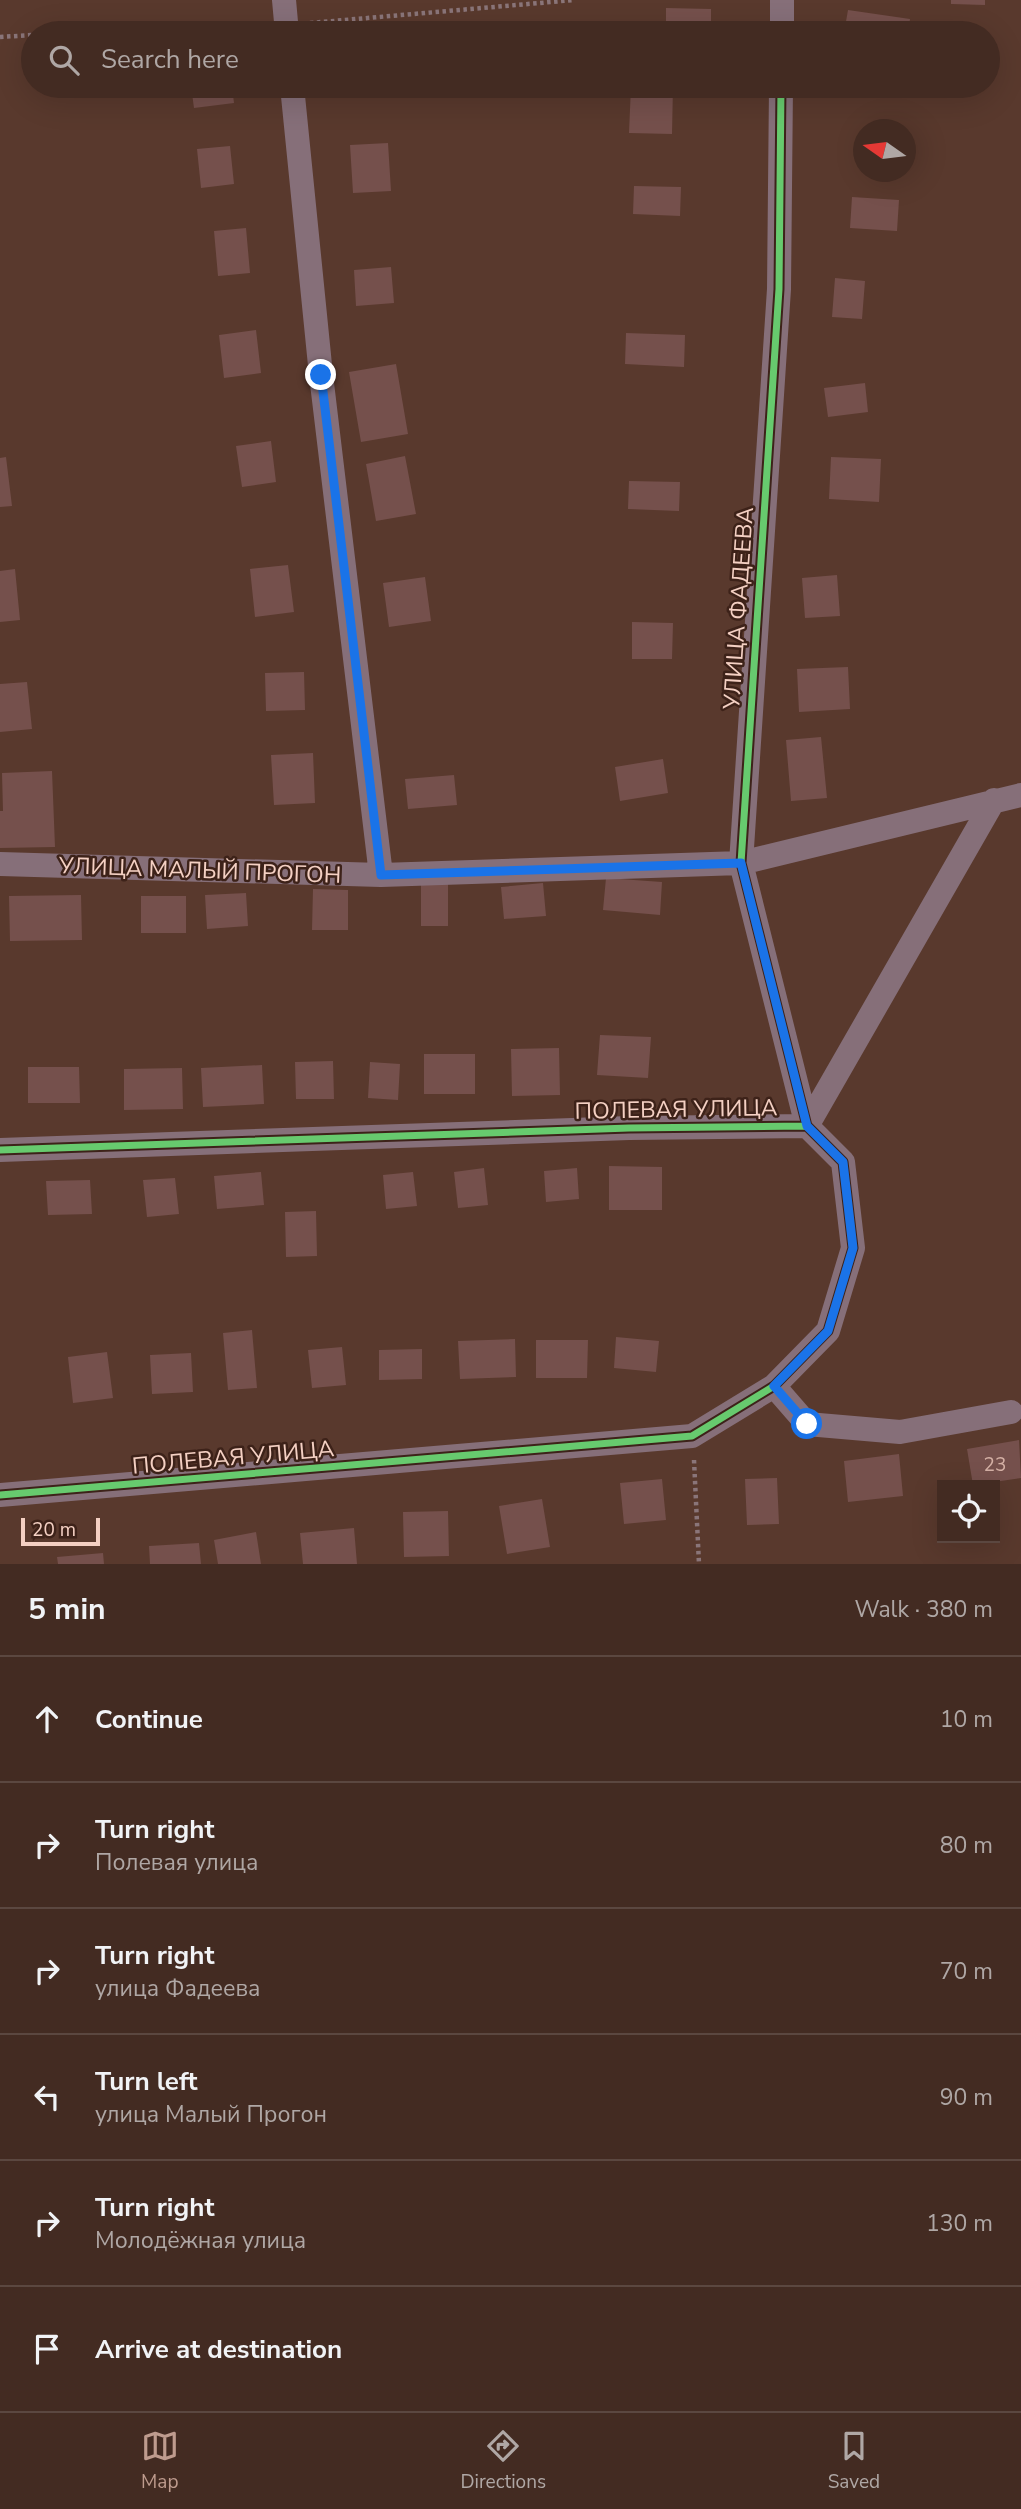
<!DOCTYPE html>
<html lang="en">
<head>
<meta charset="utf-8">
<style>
	body { margin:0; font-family:"Nunito Sans",sans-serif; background:#4d372f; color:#f1f3f6 }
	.controls { position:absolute; right:21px; bottom:21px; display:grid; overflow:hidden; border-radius:0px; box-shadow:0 7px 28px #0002 }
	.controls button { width:63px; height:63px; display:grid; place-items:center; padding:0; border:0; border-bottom:2px solid #5b4740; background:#432b22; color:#f1f3f6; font:35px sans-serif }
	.compass { position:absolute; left:853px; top:119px; width:63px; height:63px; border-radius:50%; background:#432b22; box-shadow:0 7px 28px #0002; rotate:284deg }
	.scale { position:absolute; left:21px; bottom:18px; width:79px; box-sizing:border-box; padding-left:7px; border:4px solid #f4d0c3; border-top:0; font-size:19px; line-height:24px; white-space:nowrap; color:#f4d0c3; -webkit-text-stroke:5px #3d2219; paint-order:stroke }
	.stop { position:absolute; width:21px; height:21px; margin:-16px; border:5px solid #1a73e8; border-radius:50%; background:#fff }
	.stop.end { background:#1a73e8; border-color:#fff; box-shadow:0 2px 7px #0008 }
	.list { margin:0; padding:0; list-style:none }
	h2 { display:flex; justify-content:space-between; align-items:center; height:91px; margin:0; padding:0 28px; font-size:30px }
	h2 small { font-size:23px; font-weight:400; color:#afa7a5 }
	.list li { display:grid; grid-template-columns:46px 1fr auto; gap:21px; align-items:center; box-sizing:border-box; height:126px; padding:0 28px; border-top:2px solid #5b4740 }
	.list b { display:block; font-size:26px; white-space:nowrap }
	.list p { margin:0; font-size:23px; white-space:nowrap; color:#afa7a5 }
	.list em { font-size:23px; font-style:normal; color:#afa7a5 }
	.icon { flex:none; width:38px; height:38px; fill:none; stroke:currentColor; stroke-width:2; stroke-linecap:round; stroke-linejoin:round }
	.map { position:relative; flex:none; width:1021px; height:1564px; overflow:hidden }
	.search { position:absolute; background:#432b22; box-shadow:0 7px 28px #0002; left:21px; right:21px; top:21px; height:77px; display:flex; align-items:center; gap:18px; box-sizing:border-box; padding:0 24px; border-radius:38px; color:#afa7a5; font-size:26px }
	.sheet { height:847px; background:#432b22 }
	nav { display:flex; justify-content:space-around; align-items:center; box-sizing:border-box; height:98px; border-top:2px solid #5b4740; background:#432b22; font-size:19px; color:#afa7a5 }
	nav a { display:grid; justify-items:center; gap:4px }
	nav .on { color:#be9b8e }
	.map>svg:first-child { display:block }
	.building { fill:#75504c }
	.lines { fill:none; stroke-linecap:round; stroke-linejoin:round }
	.path { stroke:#8a7579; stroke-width:4.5; stroke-dasharray:3.5 3.5; stroke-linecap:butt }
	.minor { stroke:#866f79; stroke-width:24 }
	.cycleway-casing { stroke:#3d2219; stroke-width:11 }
	.cycleway { stroke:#67ca6e; stroke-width:7 }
	.route { stroke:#1a73e8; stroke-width:9 }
	.labels { text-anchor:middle; stroke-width:5; stroke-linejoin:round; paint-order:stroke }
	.number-label { font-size:19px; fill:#d4b0a5 }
	.street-label { font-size:23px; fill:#f4d0c3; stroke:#3d2219 }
</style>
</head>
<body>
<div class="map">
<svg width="1021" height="1564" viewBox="0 0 1021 1564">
	<rect width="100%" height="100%" fill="#59392d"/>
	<path class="building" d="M951,0H985V5L951,4Z
		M666,8L711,9V33H666Z
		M848,10L910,19L908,33H844Z
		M191,86H232L234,103L194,108Z
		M631,86H673L672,134L629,133Z
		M388,143L391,191L353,193L350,145Z
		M230,146L234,184L201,188L197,149Z
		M634,186L681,187L680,216L633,214Z
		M852,197L899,200L897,231L850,228Z
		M246,228L250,273L218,276L214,231Z
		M391,267L394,303L356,306L354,270Z
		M835,278L865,281L862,319L832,317Z
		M256,330L261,373L224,378L219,335Z
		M626,333L685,335L684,367L625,364Z
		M396,364L408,434L361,442L349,372Z
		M865,383L868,412L828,417L824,388Z
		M271,441L276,482L242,487L236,446Z
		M405,456L416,514L376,521L366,464Z
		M6,457L12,506L0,507V458Z
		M831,457L881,459L879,502L829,499Z
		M629,481L680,482L679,511L628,509Z
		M288,565L294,612L255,617L250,569Z
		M15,569L20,620L0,622V571Z
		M837,575L840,616L805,618L802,578Z
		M425,577L431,621L389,627L383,583Z
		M632,622L673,623L672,659H632Z
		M848,667L850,709L799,712L797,669Z
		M304,672L305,710L266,711L265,673Z
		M27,682L32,729L0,732V684Z
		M821,737L827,798L791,801L786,740Z
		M313,753L315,803L274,805L271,755Z
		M663,759L668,793L620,801L615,767Z
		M52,771L55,847L0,848V811H3L2,773Z
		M454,775L457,805L408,809L405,779Z
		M606,878L662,882L660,915L603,910Z
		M421,881H448V926H421Z
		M543,883L546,916L504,919L501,887Z
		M313,889L348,890V930H312Z
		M246,893L248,926L207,929L205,895Z
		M81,895L82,940L10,941L9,896Z
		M141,896H186V933H141Z
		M600,1035L651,1037L648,1078L597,1075Z
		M559,1048L560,1095L512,1096L511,1049Z
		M424,1054H475V1094H424Z
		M333,1061L334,1099H296L295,1062Z
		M370,1062L400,1064L398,1100L368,1098Z
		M262,1065L264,1104L203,1107L201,1068Z
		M28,1067H79L80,1103H28Z
		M182,1068L183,1109L124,1110V1069Z
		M609,1166L662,1167V1210H609Z
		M484,1168L488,1205L458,1208L454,1172Z
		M577,1168L579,1199L546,1202L544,1171Z
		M261,1172L264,1205L217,1209L214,1176Z
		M413,1172L417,1206L386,1209L383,1175Z
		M175,1178L179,1214L147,1217L143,1180Z
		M90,1180L92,1214L48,1215L46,1181Z
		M316,1211L317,1256L286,1257L285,1212Z
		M252,1330L257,1388L228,1390L223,1333Z
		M616,1337L659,1341L656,1372L614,1368Z
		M515,1339L516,1377L460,1379L458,1341Z
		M536,1340H588L587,1378H536Z
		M342,1347L346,1385L312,1388L308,1350Z
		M422,1349V1379L379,1380V1350Z
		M107,1352L113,1398L73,1403L68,1357Z
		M191,1353L193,1392L152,1394L150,1355Z
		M1019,1440L1021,1478L973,1485L967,1449Z
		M899,1454L903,1496L848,1502L844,1461Z
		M777,1478L779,1524L747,1525L745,1479Z
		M662,1479L666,1520L624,1524L620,1483Z
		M542,1499L550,1547L507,1554L499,1506Z
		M448,1511L449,1556L404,1557L403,1512Z
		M354,1528L357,1564H303L300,1533Z
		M256,1532L261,1564H218L214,1540Z
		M199,1543L201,1564H150L149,1546Z
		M103,1553L104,1564H58L57,1557Z"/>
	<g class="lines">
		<path class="path" d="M310,23L574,0
			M81,33L262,26
			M0,37L33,35
			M694,1460L699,1564"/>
		<path class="minor" d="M284,0L287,33
			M782,33V0
			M292,86L321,375L381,875
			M781,86L779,289L741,863L807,1126
			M0,864L381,875L741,863L1021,795
			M807,1126L994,800
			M0,1150L629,1128L807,1126L843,1162L853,1248L828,1331L774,1386L692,1436L0,1495
			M774,1386L807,1424L900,1432L1011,1412"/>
		<g class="cycleway-casing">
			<path id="cycleway" d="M781,86L779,289L741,863L807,1126
				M0,1150L629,1128L807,1126L843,1162L853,1248L828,1331L774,1386L692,1436L0,1495"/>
		</g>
		<use href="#cycleway" class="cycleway"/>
	</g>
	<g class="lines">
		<path class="route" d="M321,375L381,875L741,863L807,1126L843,1162L853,1248L828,1331L774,1386L807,1424"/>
	</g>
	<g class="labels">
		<g class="number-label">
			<text x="995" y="1471">23</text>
		</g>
		<g class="street-label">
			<text transform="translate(738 608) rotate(-86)" y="8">УЛИЦА ФАДЕЕВА</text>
			<text transform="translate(200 870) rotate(2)" y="8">УЛИЦА МАЛЫЙ ПРОГОН</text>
			<text transform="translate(676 1109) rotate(-1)" y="8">ПОЛЕВАЯ УЛИЦА</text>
			<text transform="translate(233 1457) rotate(-5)" y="8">ПОЛЕВАЯ УЛИЦА</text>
		</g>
	</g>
</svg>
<div class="controls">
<button><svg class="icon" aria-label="locate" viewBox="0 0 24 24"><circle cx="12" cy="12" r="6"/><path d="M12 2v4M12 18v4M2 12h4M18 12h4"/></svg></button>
</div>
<svg class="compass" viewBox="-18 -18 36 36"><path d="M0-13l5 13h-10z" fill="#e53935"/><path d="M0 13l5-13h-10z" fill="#afa7a5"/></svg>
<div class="scale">20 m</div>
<div class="stop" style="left:807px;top:1424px"></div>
<div class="stop end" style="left:321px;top:375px"></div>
<div class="search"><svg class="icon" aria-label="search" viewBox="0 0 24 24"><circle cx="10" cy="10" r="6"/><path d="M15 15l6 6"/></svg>Search here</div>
</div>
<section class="sheet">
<h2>5 min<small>Walk · 380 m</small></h2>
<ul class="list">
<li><svg class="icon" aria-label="ahead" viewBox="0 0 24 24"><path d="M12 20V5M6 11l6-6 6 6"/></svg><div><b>Continue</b></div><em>10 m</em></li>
<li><svg class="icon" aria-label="right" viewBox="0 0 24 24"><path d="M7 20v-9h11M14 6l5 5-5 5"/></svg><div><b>Turn right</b><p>Полевая улица</p></div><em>80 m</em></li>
<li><svg class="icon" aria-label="right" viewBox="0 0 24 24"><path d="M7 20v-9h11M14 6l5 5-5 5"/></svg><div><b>Turn right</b><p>улица Фадеева</p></div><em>70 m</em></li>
<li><svg class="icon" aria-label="left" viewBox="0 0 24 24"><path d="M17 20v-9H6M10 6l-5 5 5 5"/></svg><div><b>Turn left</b><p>улица Малый Прогон</p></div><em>90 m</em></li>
<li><svg class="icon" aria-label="right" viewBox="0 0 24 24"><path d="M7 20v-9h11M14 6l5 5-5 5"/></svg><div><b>Turn right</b><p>Молодёжная улица</p></div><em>130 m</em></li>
<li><svg class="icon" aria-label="arrive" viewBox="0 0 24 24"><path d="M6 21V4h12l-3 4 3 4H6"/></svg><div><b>Arrive at destination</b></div></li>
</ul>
</section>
<nav>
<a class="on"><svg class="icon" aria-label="map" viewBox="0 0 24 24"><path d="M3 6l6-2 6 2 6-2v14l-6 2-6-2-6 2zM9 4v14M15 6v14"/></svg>Map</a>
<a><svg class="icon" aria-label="directions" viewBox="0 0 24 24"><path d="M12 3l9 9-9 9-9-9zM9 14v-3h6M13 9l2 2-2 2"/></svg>Directions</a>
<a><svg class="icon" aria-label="saved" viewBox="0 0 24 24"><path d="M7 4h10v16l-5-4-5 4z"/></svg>Saved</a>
</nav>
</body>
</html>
